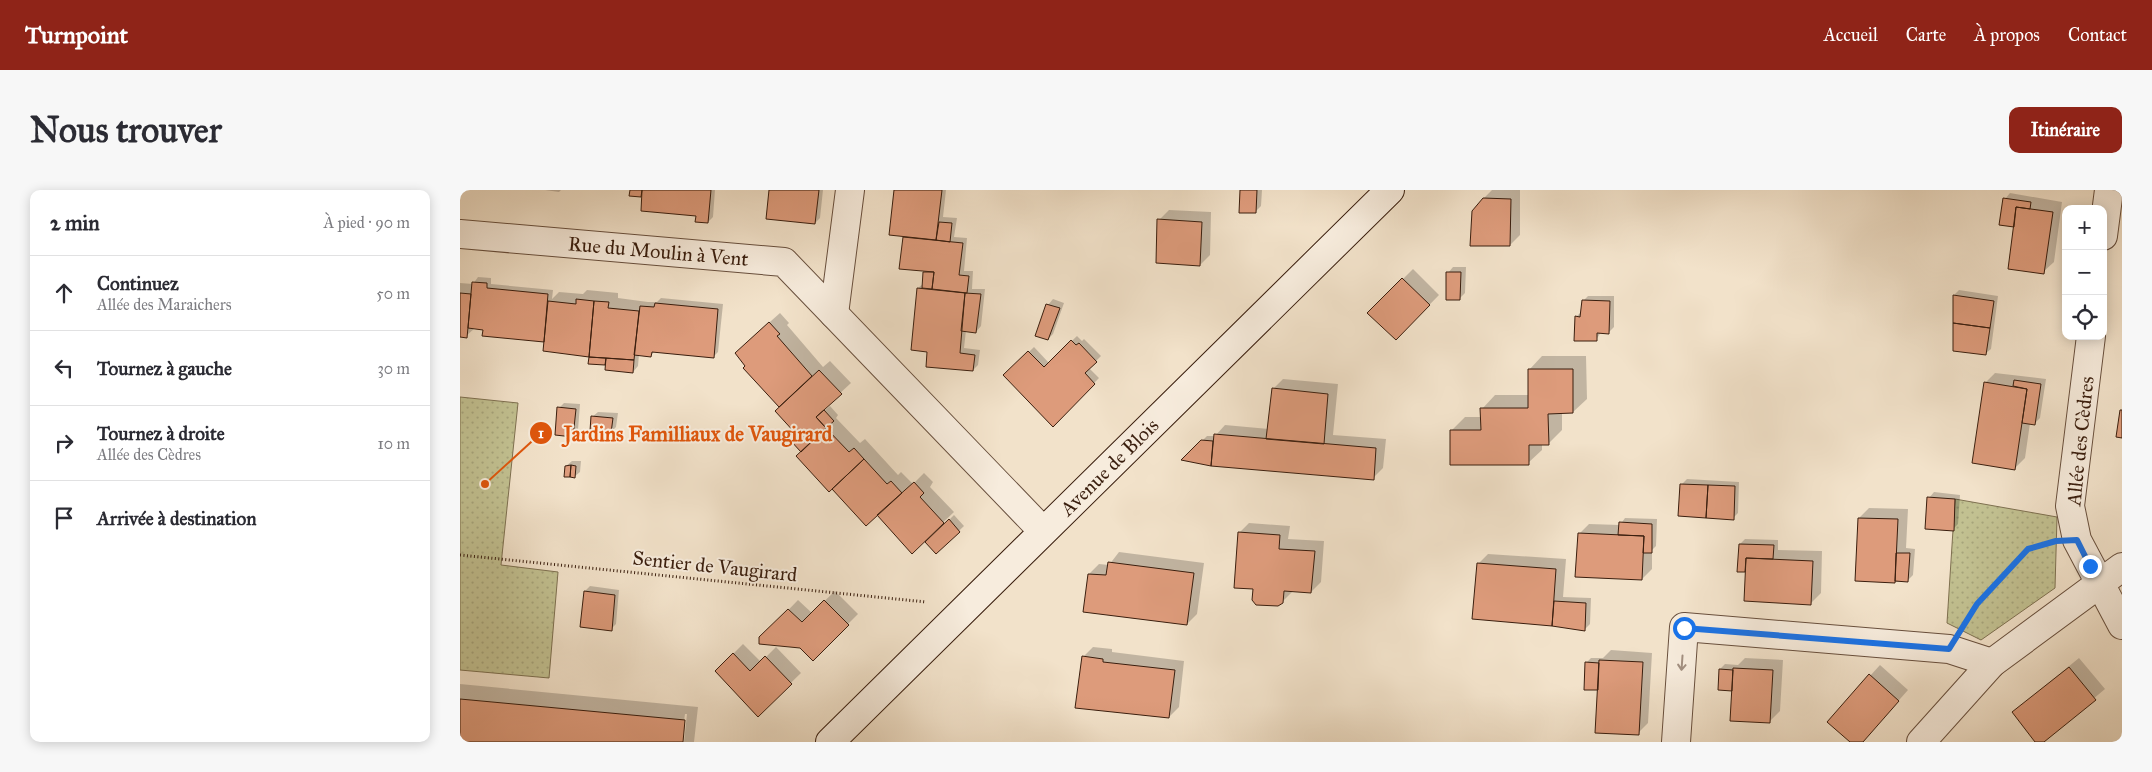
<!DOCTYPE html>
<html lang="fr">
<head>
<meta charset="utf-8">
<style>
	body { margin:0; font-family:"IM FELL Great Primer",serif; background:#f7f7f7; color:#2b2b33 }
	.controls { position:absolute; right:15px; top:15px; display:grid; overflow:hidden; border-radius:10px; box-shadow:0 2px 12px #0003 }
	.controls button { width:45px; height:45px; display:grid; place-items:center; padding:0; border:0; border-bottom:1px solid #e1e1e2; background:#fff; color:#2b2b33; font:25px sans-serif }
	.stop { position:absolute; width:15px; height:15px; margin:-11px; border:4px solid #1a73e8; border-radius:50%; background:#fff }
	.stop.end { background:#1a73e8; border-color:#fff; box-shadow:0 1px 5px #0008 }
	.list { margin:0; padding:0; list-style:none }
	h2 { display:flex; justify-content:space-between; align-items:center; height:65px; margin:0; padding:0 20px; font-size:21px }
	h2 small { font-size:16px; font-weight:400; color:#7c7c81 }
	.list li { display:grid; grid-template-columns:32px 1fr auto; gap:15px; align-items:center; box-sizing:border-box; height:75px; padding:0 20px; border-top:1px solid #e1e1e2 }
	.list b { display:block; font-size:19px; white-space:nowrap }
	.list p { margin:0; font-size:16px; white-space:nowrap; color:#7c7c81 }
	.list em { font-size:16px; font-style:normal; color:#7c7c81 }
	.icon { flex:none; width:28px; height:28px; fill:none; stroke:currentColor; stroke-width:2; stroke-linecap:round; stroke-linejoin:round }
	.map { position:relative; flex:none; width:1662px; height:552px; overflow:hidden; border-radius:10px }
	header { display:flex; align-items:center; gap:30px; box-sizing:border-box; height:70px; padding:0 25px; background:#8f2418; color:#fff }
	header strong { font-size:24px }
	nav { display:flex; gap:28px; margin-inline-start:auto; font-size:18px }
	.intro { display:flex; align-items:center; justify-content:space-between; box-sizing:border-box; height:120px; padding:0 30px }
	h1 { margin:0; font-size:35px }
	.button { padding:12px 22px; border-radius:10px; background:#8f2418; color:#fff; font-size:18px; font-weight:700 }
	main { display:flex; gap:30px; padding:0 30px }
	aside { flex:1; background:#fff; border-radius:10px; box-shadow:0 2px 12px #0003 }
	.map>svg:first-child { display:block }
	.park { fill:url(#park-dots); stroke:#7e7050 }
	.shadow { fill:#0003 }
	.building { fill:#dd9b7b; stroke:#3a1e0e }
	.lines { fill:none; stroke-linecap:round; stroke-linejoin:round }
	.minor-casing { stroke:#684f3d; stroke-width:30 }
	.secondary-casing { stroke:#3a1e0e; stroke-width:30 }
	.path { stroke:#3a1e0e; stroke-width:3; stroke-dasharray:1 2.5; stroke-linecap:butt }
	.minor { stroke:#f7ecdd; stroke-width:28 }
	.secondary { stroke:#f7ecdd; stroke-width:28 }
	.oneway { stroke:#a28f80 }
	.route { stroke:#1a73e8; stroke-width:6 }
	.labels { text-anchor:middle; stroke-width:4; stroke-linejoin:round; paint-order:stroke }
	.street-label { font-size:20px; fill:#3a1e0e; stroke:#f7ecdd }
	.leader { fill:none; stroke:#df560c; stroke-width:2 }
	.callout-dot { fill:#df560c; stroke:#f7ecdd; stroke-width:2 }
	.mark-label { font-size:15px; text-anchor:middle; font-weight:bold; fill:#fff }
	.callout-label { font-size:21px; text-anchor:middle; font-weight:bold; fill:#df560c; stroke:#f7ecdd; stroke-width:4; stroke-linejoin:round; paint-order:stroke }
</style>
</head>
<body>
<header>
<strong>Turnpoint</strong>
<nav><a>Accueil</a><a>Carte</a><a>À propos</a><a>Contact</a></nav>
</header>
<div class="intro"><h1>Nous trouver</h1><a class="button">Itinéraire</a></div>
<main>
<aside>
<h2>2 min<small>À pied · 90 m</small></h2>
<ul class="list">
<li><svg class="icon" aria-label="ahead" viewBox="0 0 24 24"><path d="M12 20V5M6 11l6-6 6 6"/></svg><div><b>Continuez</b><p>Allée des Maraichers</p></div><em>50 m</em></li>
<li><svg class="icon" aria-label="left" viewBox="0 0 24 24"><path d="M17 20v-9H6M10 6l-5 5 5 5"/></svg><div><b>Tournez à gauche</b></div><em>30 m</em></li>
<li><svg class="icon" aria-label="right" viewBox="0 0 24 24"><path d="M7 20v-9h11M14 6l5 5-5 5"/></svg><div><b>Tournez à droite</b><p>Allée des Cèdres</p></div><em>10 m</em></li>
<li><svg class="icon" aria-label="arrive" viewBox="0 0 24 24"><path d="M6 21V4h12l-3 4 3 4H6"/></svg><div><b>Arrivée à destination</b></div></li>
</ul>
</aside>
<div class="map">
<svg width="1662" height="552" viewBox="0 0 1662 552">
	<defs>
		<pattern id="park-dots" width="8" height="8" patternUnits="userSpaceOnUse" patternTransform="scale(1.25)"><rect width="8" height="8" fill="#c2c191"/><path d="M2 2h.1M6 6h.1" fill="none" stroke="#a7a57c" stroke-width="1.8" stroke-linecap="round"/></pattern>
	</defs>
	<rect width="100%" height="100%" fill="#f2e2ca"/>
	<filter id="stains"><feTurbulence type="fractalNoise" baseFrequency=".004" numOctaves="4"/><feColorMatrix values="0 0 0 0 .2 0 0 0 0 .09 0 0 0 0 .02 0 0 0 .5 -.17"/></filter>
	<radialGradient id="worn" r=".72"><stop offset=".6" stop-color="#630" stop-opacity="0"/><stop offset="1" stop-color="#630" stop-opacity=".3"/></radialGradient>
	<path class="park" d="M0,207L58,213L41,375L98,382L89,488L0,480Z
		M1495,309L1597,327L1595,398L1521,450L1487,433Z"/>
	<path class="shadow" d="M85,0H101L99,2Z
		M171,0H255L253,27L248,32L237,25L184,3L181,6Z
		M311,0H363L360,28L355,33Z
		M435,0H486L483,27L497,28L494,47L507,48L504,81H513L512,99H525L521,136L516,142L506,140L504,158L520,160L518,175L513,180L469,161L458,98L464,93L465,80L441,78L444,46Z
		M781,0H802L801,16L796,21Z
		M1032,0H1060V45L1050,55L1023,9Z
		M1550,3L1602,12L1594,72L1583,82L1555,36L1545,9Z
		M709,20L751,22L750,65L740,75L699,30Z
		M993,77H1006L1005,103L999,109L988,83Z
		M953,79L979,105L936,149L909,123Z
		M18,87L31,88V94L93,100L92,109L99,102L123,104L127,100L158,103V108L188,112H197L201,108L263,114L258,162L253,167L195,161L190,166L179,164L178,176L173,182L146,174L130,173V167L86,148L15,138L6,146H0V93L13,94Z
		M1499,100L1538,106L1531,159L1525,164L1494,105Z
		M1128,106H1154V137L1149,142H1141L1136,150L1116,127L1121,122L1123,111Z
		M593,109L604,113L593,144L588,149V115Z
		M320,123L329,133L327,135L363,177L370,171L391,193L364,218L365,220L370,216L378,225L376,228L400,253L405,249L438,285L441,282L453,294L464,283L473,292L470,297L494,322L452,362L417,324L372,298L342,262L338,244L320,217L284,178L287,176L286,153Z
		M617,146L622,151L624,149L641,166L629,178L639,188L593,235L545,185L574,157L589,173Z
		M1082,166H1126L1127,209L1113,222H1102V240L1088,254H1082V260L1068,273L991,241L1005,227H1022V219L1035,205H1069V180Z
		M1535,183L1586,189L1580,228L1574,234L1570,233L1565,268L1555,278L1525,193Z
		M823,189L878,194L873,245L926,249L923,278L913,288L751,275L723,270L747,246H755L765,235L809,239L813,199Z
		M104,213L120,214L118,240L113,245L99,218Z
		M138,222L158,223L156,237L151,242L132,227Z
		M112,271H121L120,282L114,287L106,276Z
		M1227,289L1279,292L1278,323L1273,328L1222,294Z
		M1474,302L1500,305L1498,334L1493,339L1469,308Z
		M1409,318L1448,319L1446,358L1455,359L1453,385L1448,390L1435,392L1399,328Z
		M494,325L504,336L476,363L467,352Z
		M1165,328L1197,329L1196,356L1192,360V379L1182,389L1119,344L1129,334L1160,335Z
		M789,333L830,336L828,349L864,351L861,392L851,402L833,401L822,412L794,398L779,343Z
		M1285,349L1318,350V360L1362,361L1361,403L1351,413L1286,379L1284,381L1280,354Z
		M659,362L744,373L737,424L727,434L629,384L639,374L649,375Z
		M1028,364L1106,369L1103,407L1131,408L1130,434L1125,439L1014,428L1018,374Z
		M130,396L159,400L156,434L151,439L121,436L125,401Z
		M375,401L398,424L353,469L340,457L301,448L338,410L352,423Z
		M283,454L301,472L316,457L341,483L298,525L256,481Z
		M633,457L652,459V462L724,471L719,517L709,527L623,467Z
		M1151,460L1192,463L1188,533L1178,543L1139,499L1126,473L1131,468H1143Z
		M1285,468L1323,470L1320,521L1310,531L1273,499L1260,479L1265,474L1278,475Z
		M1619,468L1645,499L1582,552H1577L1553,522Z
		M1420,475L1448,500L1402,552H1392L1368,532Z
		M0,494L238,517L234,552H224L227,524H225L221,552H0Z"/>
	<path class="building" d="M170,0H182L181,7L169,6Z
		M182,0H251L248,33L235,32L236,26L181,21Z
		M309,0H359L355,34L306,29Z
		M434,0H482L476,50L429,45Z
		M780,0H797L796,23H779Z
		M1023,8L1051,9L1050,56H1010L1012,21Z
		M1543,8L1571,12L1570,19L1556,17L1554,37L1539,35Z
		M1556,17L1593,22L1584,84L1548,79Z
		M697,29L742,32L740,76L696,73Z
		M479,32L492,33L490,52L476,50Z
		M443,47L503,53L499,85L509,86L507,103L472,99L474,82L439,79Z
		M463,82H474L472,99L462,98Z
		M986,82H1001L1000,110H986Z
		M942,88L970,115L936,150L907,123Z
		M12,92L27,93V98L88,104L84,152L22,146L23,140L8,138Z
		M457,98L505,103L500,163L515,165L513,181L466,177L467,162L451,160Z
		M0,103L11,104L7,148L0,147Z
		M505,103L521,104L516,143L501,141Z
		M1493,105L1534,111L1530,138L1493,133Z
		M116,109L134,111L129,167L83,161L88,111L116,114Z
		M1122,110L1150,111L1149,144L1137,143V151H1114L1115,126L1120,127Z
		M134,111L149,112L148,118L179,121L174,170L129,167Z
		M195,113L258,119L254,168L192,162L191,167L174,165L180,116L194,117Z
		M586,114L600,118L588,150L575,146Z
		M309,132L320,144L317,146L352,186L319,217L283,178L285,176L275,163Z
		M1493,133L1530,138L1526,165L1493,161Z
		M611,150L616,155L619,153L637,172L625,183L635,194L593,237L543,185L568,161L584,177Z
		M129,167L146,168L145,175L128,174Z
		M146,168L174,170L173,183L145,180Z
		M1068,179H1113V223L1088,224L1089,255H1069V275H990V240H1021L1020,218H1068Z
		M359,180L382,204L356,227L366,238L341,262L330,250L336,244L315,221Z
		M1554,190L1581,194L1575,235L1562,233L1567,199L1553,196Z
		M1524,192L1567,199L1555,280L1512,273Z
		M812,198L868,204L864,254L806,249Z
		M97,217L116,219L113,247L95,245Z
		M364,220L374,231L366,238L356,227Z
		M1660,220H1662V248L1656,247Z
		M131,226L153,228L151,243L130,241Z
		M366,238L389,262L394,258L404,269L369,302L336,266Z
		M754,244L916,258L914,290L751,276Z
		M741,250L753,251L751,276L721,270Z
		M404,269L427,294L431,291L442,303L406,336L372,299Z
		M111,275L116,276L115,288L110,287Z
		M111,275L110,287H104L105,276Z
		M454,292L464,303L460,307L484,333L452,364L417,325Z
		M1220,294L1248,295L1246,328L1218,326Z
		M1248,295L1275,296L1274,330L1246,328Z
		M1467,307L1495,309L1494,341L1465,339Z
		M1398,328L1438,329L1435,393L1395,391Z
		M489,329L500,342L476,364L465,352Z
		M1159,332L1192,334V363H1183L1184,346L1158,345Z
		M778,342L820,345L819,359L855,361L851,403L824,401L823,413L818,416L796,415L792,410L793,399L774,398Z
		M1118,343L1184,346L1182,390L1115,387Z
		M1279,354L1314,355L1313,369L1286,368L1285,382H1277Z
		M1436,363H1450L1448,392L1435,391Z
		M1286,368L1353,371L1351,415L1284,411Z
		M648,372L734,383L727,435L623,422L628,384L646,385Z
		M1017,373L1096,379L1092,436L1012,429Z
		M124,401L155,405L152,441L120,437Z
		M364,410L389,435L353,471L340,458L299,454V447L328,419L342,432Z
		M1094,411L1126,413L1125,441L1092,436Z
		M273,463L290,481L305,466L332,494L298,527L255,481Z
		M622,466L643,469V472L715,480L709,528L615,518Z
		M1139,470L1183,472L1179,545L1135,543Z
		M1125,472L1139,473L1138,500H1124Z
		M1609,477L1636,510L1584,552H1575L1552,522Z
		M1273,478L1313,480L1310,533L1270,531Z
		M1259,479L1273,480L1272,501L1258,500Z
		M1409,484L1439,511L1403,552H1390L1367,532Z
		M0,509L225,530L223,552H0Z"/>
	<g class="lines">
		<g class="minor-casing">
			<g id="minor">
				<path id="s1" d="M0,44L324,72L583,341"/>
				<path d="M1643,46L1649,0"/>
				<path d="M374,124L390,0"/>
				<path d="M1631,146L1610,316L1617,350L1662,435"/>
				<path d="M1216,552L1224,437L1489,459L1532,473"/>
				<path d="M1461,552L1532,473L1662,377"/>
			</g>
		</g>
		<g class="secondary-casing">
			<g id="secondary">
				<path id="s2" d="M370,552L930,0"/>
			</g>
		</g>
		<path class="path" d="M0,365L466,412
			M1506,430L1517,414L1568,359L1586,354"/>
		<use href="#minor" class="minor"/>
		<use href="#secondary" class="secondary"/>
	</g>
	<defs><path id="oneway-shaft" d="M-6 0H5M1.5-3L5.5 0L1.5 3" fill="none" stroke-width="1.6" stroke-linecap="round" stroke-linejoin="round" transform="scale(1.25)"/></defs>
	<use class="oneway" href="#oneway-shaft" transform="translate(1222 473) rotate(94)"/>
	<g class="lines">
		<path class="route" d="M1224,438L1489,459L1517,414L1568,359L1596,351L1617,350L1630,376"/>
	</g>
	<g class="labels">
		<g class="street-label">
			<text dy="7" stroke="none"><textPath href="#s1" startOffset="199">Rue du Moulin à Vent</textPath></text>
			<text transform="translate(1620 251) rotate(-84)" y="7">Allée des Cèdres</text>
			<text dy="7" stroke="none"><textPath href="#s2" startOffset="392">Avenue de Blois</textPath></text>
			<text transform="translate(255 376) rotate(6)" y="7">Sentier de Vaugirard</text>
		</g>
	</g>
	<path class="leader" d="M25 294L81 243"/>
	<g class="callout-dot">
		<circle cx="25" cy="294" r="5"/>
		<circle cx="81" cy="243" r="12"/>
	</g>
	<g class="mark-label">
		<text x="81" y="248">1</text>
	</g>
	<g class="callout-label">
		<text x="238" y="251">Jardins Familliaux de Vaugirard</text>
	</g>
	<rect width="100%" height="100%" filter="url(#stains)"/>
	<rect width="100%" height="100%" fill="url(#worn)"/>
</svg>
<div class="controls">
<button>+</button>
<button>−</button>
<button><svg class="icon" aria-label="locate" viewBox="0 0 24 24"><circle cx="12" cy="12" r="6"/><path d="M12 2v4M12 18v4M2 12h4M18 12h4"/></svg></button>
</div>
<div class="stop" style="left:1224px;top:438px"></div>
<div class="stop end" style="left:1630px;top:376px"></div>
</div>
</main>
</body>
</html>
